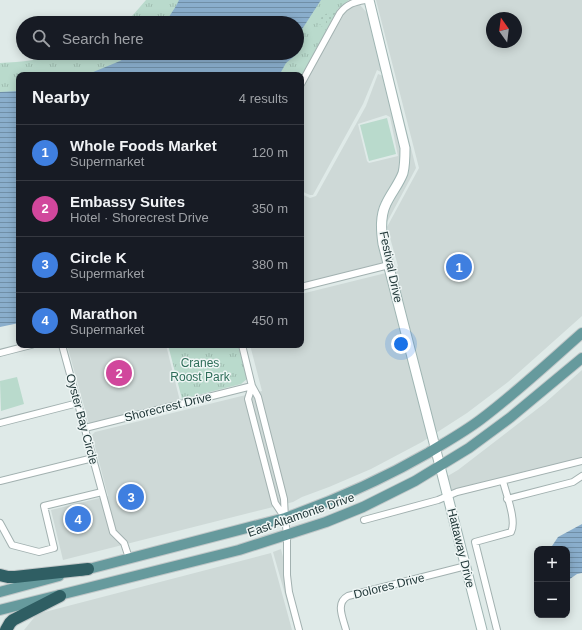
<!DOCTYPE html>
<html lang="en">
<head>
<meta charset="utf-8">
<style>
	body { margin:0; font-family:Arial,sans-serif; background:#242831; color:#f1f3f6 }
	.controls { position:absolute; right:12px; bottom:12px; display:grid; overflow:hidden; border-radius:8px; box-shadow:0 2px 10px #0003 }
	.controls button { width:36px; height:36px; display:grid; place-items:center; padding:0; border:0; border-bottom:1px solid #363941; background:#171b24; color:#f1f3f6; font:20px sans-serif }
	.compass { position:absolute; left:486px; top:12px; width:36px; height:36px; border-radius:50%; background:#171b24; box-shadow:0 2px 10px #0003; rotate:346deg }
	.you { position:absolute; left:401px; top:344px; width:14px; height:14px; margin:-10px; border:3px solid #fff; border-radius:50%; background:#1a73e8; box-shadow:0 0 0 6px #1a73e833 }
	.badge { display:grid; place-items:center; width:26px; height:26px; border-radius:50%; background:#1a73e8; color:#fff; font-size:13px; font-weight:700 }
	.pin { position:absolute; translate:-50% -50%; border:2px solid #fff; box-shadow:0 1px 4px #0006 }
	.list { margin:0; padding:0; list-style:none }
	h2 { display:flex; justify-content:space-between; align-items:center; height:52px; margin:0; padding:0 16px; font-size:17px }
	h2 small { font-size:13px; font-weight:400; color:#9ea1a6 }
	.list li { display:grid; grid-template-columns:26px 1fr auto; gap:12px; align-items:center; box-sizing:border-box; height:56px; padding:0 16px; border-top:1px solid #363941 }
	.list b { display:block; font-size:15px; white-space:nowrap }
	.list p { margin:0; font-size:13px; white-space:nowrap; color:#9ea1a6 }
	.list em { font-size:13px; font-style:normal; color:#9ea1a6 }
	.icon { flex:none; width:22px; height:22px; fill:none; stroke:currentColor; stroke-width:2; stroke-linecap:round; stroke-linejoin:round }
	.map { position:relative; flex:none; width:582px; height:630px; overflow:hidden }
	.search { position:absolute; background:#171b24; box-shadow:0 2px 10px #0003; left:16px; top:16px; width:288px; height:44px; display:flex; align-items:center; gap:10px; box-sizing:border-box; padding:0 14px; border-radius:22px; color:#9ea1a6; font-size:15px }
	.panel { position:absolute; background:#171b24; box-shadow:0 2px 10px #0003; left:16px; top:72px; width:288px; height:276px; border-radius:8px }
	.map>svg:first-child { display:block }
	.built { fill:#ced9d7; fill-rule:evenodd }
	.grass { fill:#b9dacc }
	.park { fill:url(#park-tufts) }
	.garden { fill:url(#garden-dots) }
	.water { fill:url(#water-rules) }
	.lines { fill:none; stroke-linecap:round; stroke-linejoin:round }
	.street-casing { stroke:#a2b1b0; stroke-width:8 }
	.secondary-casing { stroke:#9fb5b3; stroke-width:11 }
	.primary-casing { stroke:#c1c7c8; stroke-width:12 }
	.highway-casing { stroke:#c1c7c8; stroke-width:14 }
	.street { stroke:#fff; stroke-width:6 }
	.secondary { stroke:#fff; stroke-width:9 }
	.primary { stroke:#669a9d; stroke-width:10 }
	.highway { stroke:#2f5e63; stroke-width:12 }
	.labels { text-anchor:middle; stroke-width:3; stroke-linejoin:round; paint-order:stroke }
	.street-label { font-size:12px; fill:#213839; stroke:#eff6f5 }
	.park-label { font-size:12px; fill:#2e6d59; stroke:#eff6f5 }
</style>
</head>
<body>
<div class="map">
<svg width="582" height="630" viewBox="0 0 582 630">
	<defs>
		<pattern id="park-tufts" width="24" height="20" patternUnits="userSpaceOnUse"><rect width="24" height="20" fill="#b9dacc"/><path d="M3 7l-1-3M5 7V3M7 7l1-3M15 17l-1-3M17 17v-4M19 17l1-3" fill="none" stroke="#9fbcb0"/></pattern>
		<pattern id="garden-dots" width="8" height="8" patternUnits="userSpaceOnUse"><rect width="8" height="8" fill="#b9dacc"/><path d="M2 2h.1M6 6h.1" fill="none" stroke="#9fbcb0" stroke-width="1.8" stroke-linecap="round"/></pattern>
		<pattern id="water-rules" width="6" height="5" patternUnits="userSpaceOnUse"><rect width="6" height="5" fill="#8aaecc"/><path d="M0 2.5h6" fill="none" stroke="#708fa7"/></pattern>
	</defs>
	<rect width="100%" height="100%" fill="#dfeae8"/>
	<path class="built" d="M372,0H374L416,168L385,226L395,265L392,268L386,243L384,222L388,206L406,173L408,148Z
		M376,0H582V316L508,382L467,413L422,442L371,469L329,487L302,497L293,502L63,560L51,510L108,496L92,435L95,432L262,391L250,345H301V294L394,271L398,266L387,227L419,168ZM492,18H516V42H492Z
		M360,5L368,14L383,73L377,70L363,104L313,195H310L301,191V89L347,9L353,6Z
		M378,74L383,76L402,148L400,172L383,203L385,262L301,284V194L310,198L316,196L366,106ZM386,115L390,117L398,156L369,163L367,161L358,124Z
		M67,345H166L180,401L89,424Z
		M582,370V458L450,492L446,477L458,470L545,403Z
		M281,549L284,561L296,630H295L273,552Z
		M271,553L292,630H24L37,614Z"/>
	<path class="grass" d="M387,118L396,154L369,161L360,125Z
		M17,377L24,404L1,411L0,381Z"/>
	<path class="park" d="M146,0H349L338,9L301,78V75H19V284L0,279V63C22,62 42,60 63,53H297V23H123L133,15Z
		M168,345H239L247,377V379L241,384L182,399Z"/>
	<path class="garden" d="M335,11L336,12L325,31L317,26L319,24L322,27L326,26V21L323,19L320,20C322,14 329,13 335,11Z"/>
	<path class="water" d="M179,0H321L297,37V23H165L176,6Z
		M297,44L301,48L298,53L286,63L281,72L284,74V75H86L120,61L131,53H297Z
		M19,91V323L0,327V92Z
		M582,524V573L577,574L567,581V549H550L558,537Z"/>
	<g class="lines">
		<g class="street-casing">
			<path id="street" d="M301,84L340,13C347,4 354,2 365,0
				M301,287L389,265
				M62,345L113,532L124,543L129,558
				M242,345L252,386L258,397L284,499L285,518L287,535V575L289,592L299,630
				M0,353L31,345
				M252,386L248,399L275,503L285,518
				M0,423L78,403
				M85,428L252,386
				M0,481L93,458
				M507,499L573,482L582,476
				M364,520L438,500L457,492L582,461
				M0,523L12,545L39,552L54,548L44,506L102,492
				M346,630C343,618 335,603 348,596L466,566
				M497,630L475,542L511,532C517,521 506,494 503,481"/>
		</g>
		<g class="secondary-casing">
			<path id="secondary" d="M369,0L405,148C405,156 405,165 403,173C399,184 391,193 386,204C380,216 381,230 383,244L482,630"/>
		</g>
		<g class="primary-casing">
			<path id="primary" d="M81,571L285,518C336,500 381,480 428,453C446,442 464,432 480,420C516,393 548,363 582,333
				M0,592L59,576
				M0,610L239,550L326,522L363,507L415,481L469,448L511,417L582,358"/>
		</g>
		<g class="highway-casing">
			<path id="highway" d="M0,575L8,577H15L88,569
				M6,630L10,623L13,620L60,596"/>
		</g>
		<use href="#street" class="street"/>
		<use href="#secondary" class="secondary"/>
		<use href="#primary" class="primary"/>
		<use href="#highway" class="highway"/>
	</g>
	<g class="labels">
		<g class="street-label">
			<text transform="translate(391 267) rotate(78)" y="4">Festival Drive</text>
			<text transform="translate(168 407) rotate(-14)" y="4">Shorecrest Drive</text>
			<text transform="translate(82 419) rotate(75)" y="4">Oyster Bay Circle</text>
			<text transform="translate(301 515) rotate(-19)" y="4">East Altamonte Drive</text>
			<text transform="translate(461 548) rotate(76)" y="4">Hattaway Drive</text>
			<text transform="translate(389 586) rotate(-14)" y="4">Dolores Drive</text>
		</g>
		<g class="park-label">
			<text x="200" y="367">Cranes<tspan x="200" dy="14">Roost Park</tspan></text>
		</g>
	</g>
</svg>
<div class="controls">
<button>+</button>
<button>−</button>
</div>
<svg class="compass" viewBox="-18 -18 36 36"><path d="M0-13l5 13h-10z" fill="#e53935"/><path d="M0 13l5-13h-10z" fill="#9ea1a6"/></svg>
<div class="you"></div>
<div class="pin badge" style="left:459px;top:267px;background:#3f7fe0">1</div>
<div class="pin badge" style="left:119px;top:373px;background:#d1479c">2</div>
<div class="pin badge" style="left:131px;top:497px;background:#3f7fe0">3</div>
<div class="pin badge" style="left:78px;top:519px;background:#3f7fe0">4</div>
<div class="search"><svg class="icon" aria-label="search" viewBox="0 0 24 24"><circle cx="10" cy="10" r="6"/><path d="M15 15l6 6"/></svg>Search here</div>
<section class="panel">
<h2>Nearby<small>4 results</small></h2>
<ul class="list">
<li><span class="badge" style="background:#3f7fe0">1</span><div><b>Whole Foods Market</b><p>Supermarket</p></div><em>120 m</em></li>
<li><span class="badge" style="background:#d1479c">2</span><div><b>Embassy Suites</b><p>Hotel · Shorecrest Drive</p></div><em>350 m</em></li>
<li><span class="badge" style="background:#3f7fe0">3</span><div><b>Circle K</b><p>Supermarket</p></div><em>380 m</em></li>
<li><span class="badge" style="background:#3f7fe0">4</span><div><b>Marathon</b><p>Supermarket</p></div><em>450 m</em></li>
</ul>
</section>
</div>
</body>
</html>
